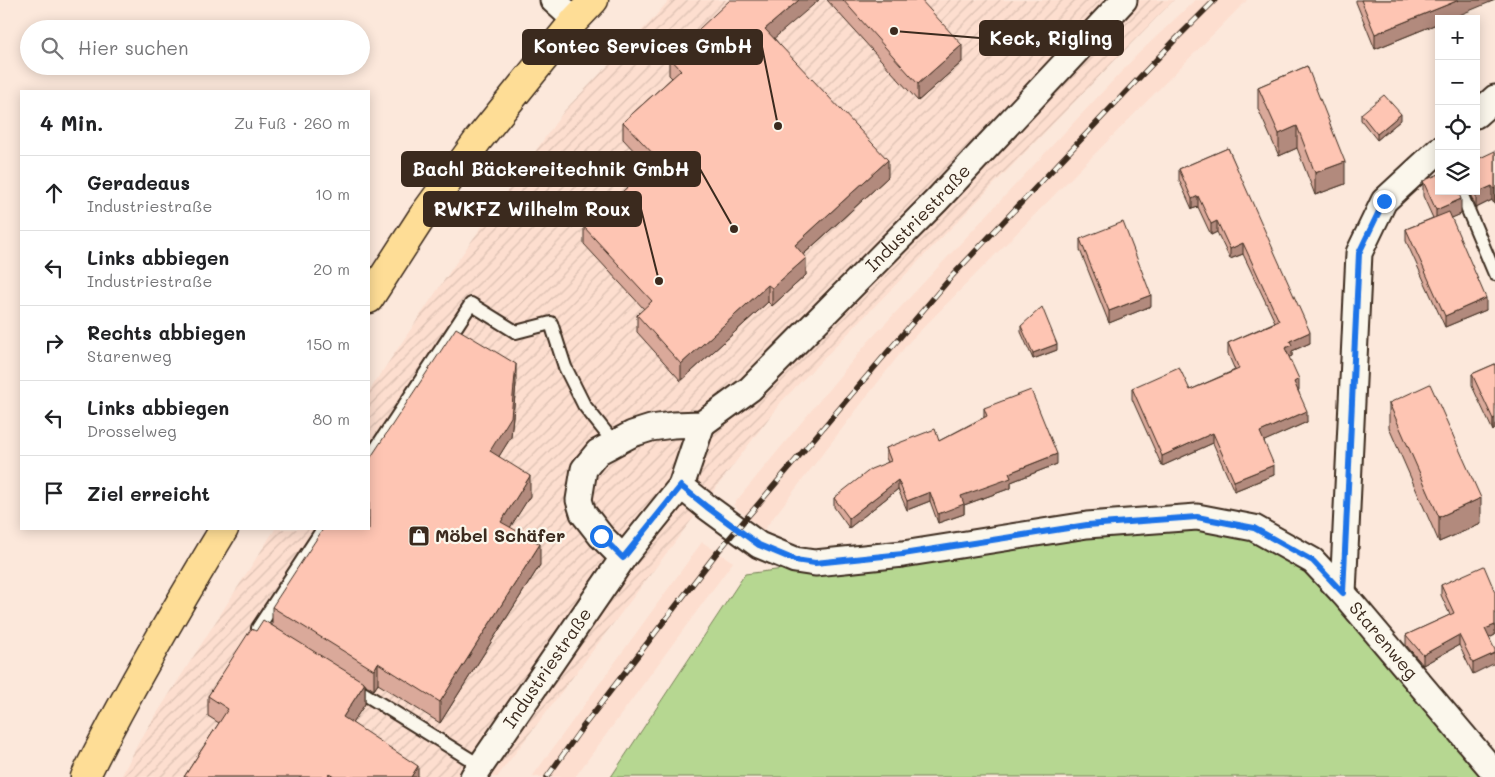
<!DOCTYPE html>
<html lang="de">
<head>
<meta charset="utf-8">
<style>
	body { margin:0; font-family:Mali,sans-serif; background:#f2f2f2; color:#202124 }
	.controls { position:absolute; right:15px; top:15px; display:grid; overflow:hidden; border-radius:0px; box-shadow:0 2px 12px #0003 }
	.controls button { width:45px; height:45px; display:grid; place-items:center; padding:0; border:0; border-bottom:1px solid #e0e0e0; background:#fff; color:#202124; font:25px sans-serif }
	.stop { position:absolute; width:15px; height:15px; margin:-11px; border:4px solid #1a73e8; border-radius:50%; background:#fff }
	.stop.end { background:#1a73e8; border-color:#fff; box-shadow:0 1px 5px #0008 }
	.list { margin:0; padding:0; list-style:none }
	h2 { display:flex; justify-content:space-between; align-items:center; height:65px; margin:0; padding:0 20px; font-size:21px }
	h2 small { font-size:16px; font-weight:400; color:#757577 }
	.list li { display:grid; grid-template-columns:32px 1fr auto; gap:15px; align-items:center; box-sizing:border-box; height:75px; padding:0 20px; border-top:1px solid #e0e0e0 }
	.list b { display:block; font-size:19px; white-space:nowrap }
	.list p { margin:0; font-size:16px; white-space:nowrap; color:#757577 }
	.list em { font-size:16px; font-style:normal; color:#757577 }
	.icon { flex:none; width:28px; height:28px; fill:none; stroke:currentColor; stroke-width:2; stroke-linecap:round; stroke-linejoin:round }
	.map { position:relative; flex:none; width:1495px; height:777px; overflow:hidden }
	.search { position:absolute; background:#fff; box-shadow:0 2px 12px #0003; left:20px; top:20px; width:350px; height:55px; display:flex; align-items:center; gap:12px; box-sizing:border-box; padding:0 18px; border-radius:28px; color:#757577; font-size:19px }
	.panel { position:absolute; background:#fff; box-shadow:0 2px 12px #0003; left:20px; top:90px; width:350px; height:440px; border-radius:0px }
	.map>svg:first-child { display:block }
	.built { fill:#fddecf }
	.industrial { fill:url(#industrial-furrows) }
	.grass { fill:#b6d791; stroke:#788058 }
	.lines { fill:none; stroke-linecap:round; stroke-linejoin:round }
	.lane-casing { stroke:#3b2a1e; stroke-width:16 }
	.street-casing { stroke:#3b2a1e; stroke-width:29 }
	.primary-casing { stroke:#3b2a1e; stroke-width:31 }
	.lane { stroke:#fbf7ec; stroke-width:12 }
	.street { stroke:#fbf7ec; stroke-width:25 }
	.primary { stroke:#fedd96; stroke-width:28 }
	.rail-casing { stroke:#3b2a1e; stroke-width:5.5 }
	.rail { stroke:#fbf7ec; stroke-width:4; stroke-dasharray:11; stroke-linecap:butt }
	.wall { fill:#daa99a; stroke:#3b2a1e }
	.shaded-wall { fill:#b28a7d; stroke:#3b2a1e }
	.building { fill:#fec5b3; stroke:#3b2a1e }
	.route { stroke:#1a73e8; stroke-width:6 }
	.labels { text-anchor:middle; stroke-width:4.5; stroke-linejoin:round; paint-order:stroke }
	.street-label { font-size:18px; fill:#3b2a1e; stroke:#fbf7ec }
	.poi-label { font-size:18px; font-weight:bold; fill:#3b2a1e; stroke:#fbf7ec; text-anchor:start }
	.leader { fill:none; stroke:#3b2a1e; stroke-width:2 }
	.callout-dot { fill:#3b2a1e; stroke:#fbf7ec; stroke-width:2 }
	.callout { fill:#3b2a1e; stroke:#3b2a1e; stroke-width:2 }
	.callout-label { font-size:19px; text-anchor:middle; font-weight:bold; fill:#fff }
</style>
</head>
<body>
<div class="map">
<svg width="1495" height="777" viewBox="0 0 1495 777">
	<defs>
		<pattern id="industrial-furrows" width="10" height="10" patternUnits="userSpaceOnUse" patternTransform="scale(1.25)"><rect width="10" height="10" fill="#fddecf"/><path d="M-1 1l2-2M0 10L10 0M9 11l2-2" fill="none" stroke="#dabfb1"/></pattern>
	</defs>
	<rect width="100%" height="100%" fill="#fce8db"/>
	<filter id="ink" filterUnits="userSpaceOnUse"><feTurbulence type="fractalNoise" baseFrequency=".02" numOctaves="2"/><feDisplacementMap in="SourceGraphic" scale="10" xChannelSelector="R" yChannelSelector="G"/><feConvolveMatrix kernelMatrix="1 2 1 2 8 2 1 2 1" color-interpolation-filters="sRGB"/></filter>
	<g filter="url(#ink)">
		<path class="built" d="M1195,0H1247L909,342L763,531L733,505L868,342L1137,55Z
			M702,542L733,562L575,777H532Z"/>
		<path class="industrial" d="M669,0H1174L781,402L497,777H121L140,740L275,529H369V391L451,270L564,111L653,19Z"/>
		<path class="grass" d="M1197,515L1316,560L1495,777H611L745,574Z"/>
		<g class="lines">
			<g class="lane-casing">
				<path id="lane" d="M1460,191L1495,274
					M369,459L471,304L516,332L551,323L565,367L584,405L615,444
					M263,631L258,628L323,529
					M350,685L481,766"/>
			</g>
			<g class="street-casing">
				<g id="street">
					<path d="M553,0L575,20"/>
					<path d="M1476,115L1495,98"/>
					<path id="s1" d="M681,486L707,507L759,545L795,560L815,563L903,554L1087,525L1197,517L1254,528L1313,561L1343,593L1495,773"/>
					<path id="s2" d="M623,558L601,536L583,513L579,500L584,469L598,452L632,434L651,428L673,425L702,424L750,389L936,201L1124,0"/>
					<path d="M1343,593L1359,253L1384,201L1439,150"/>
					<path id="s3" d="M473,777L623,558L681,486L702,424"/>
				</g>
			</g>
			<g class="primary-casing">
				<path id="primary" d="M369,299L422,217L478,140L575,20L594,0
					M85,777C127,692 175,610 224,529"/>
			</g>
			<use href="#lane" class="lane"/>
			<use href="#street" class="street"/>
			<use href="#primary" class="primary"/>
			<g class="rail-casing">
				<path id="rail" d="M547,777L582,728L715,555L953,275L1173,42L1215,0"/>
			</g>
			<use href="#rail" class="rail"/>
		</g>
		<path class="wall" d="M827,0H921L962,62L918,101Z
			M1356,0H1495L1439,19V23L1375,49L1356,2Z
			M774,38L888,177L803,255L806,275L772,306L768,302L681,381L637,332V315L644,309L584,244V227L649,167L623,139V122L672,78L669,75V57Z
			M1307,66L1345,184L1315,195L1297,148L1279,156L1258,109V87Z
			M1361,114L1401,120L1377,140L1361,120Z
			M1228,148L1310,343L1292,351V356L1289,357L1307,422L1264,441L1274,475L1234,491L1213,443L1162,466L1132,399V388L1190,390L1235,370L1228,354V343L1275,322L1243,254L1230,259L1217,232L1211,235L1198,207L1192,209L1179,180V169Z
			M1495,152V203L1494,204L1492,200L1476,208L1469,191H1476Z
			M1423,181L1461,214L1451,218L1486,310L1445,327L1406,241V229L1433,218L1423,196Z
			M1080,239L1151,306L1109,323L1080,250Z
			M1021,326L1057,350L1033,359L1021,332Z
			M1495,364L1493,431L1472,386V374Z
			M516,384L511,437L499,456L530,496L510,527L540,565L440,723L378,684L374,690L365,684V704L352,723L418,777H184L219,723L208,716V696L256,631L272,626V607Z
			M1389,403L1481,524L1439,542L1389,428Z
			M984,408L1057,464L1011,482V488L964,505V514L938,523L930,501L907,510L898,489L849,528L834,507V498L888,462L886,458V448L939,441L984,417Z
			M1441,585L1495,592V635L1489,638L1473,674L1459,645L1423,665L1406,645V635L1450,615L1441,595Z"/>
		<path class="shaded-wall" d="M799,0H819L765,46V29Z
			M1459,0H1495L1450,19H1439V23L1375,49V34Z
			M962,45V62L918,101V84Z
			M1401,114V120L1377,140V134Z
			M1297,126V148L1279,156V134Z
			M888,160V177L795,262V245Z
			M1345,162V184L1315,195V173Z
			M1492,186V200L1476,208V193Z
			M1495,188V203L1494,204V189Z
			M1198,196V207L1192,209V199Z
			M1461,199V214L1436,225V210Z
			M1217,221V232L1211,235V224Z
			M1243,243V254L1230,259V249Z
			M806,258V275L772,306V288Z
			M768,285V302L681,381V364Z
			M1151,295V306L1109,323V311Z
			M1486,298V310L1445,327V316Z
			M1310,332V343L1292,351V356L1285,359V348L1290,341Z
			M1057,344V350L1033,359V353Z
			M516,364V384L511,437L490,471V451Z
			M1299,379V390L1294,392V382Z
			M1307,411V422L1260,443V432Z
			M1495,418V429L1493,431V419Z
			M1213,433V443L1162,466V456Z
			M1057,454V464L1011,482V488L964,505V514L938,523V514L961,496L1009,473Z
			M1274,465V475L1234,491V481Z
			M530,476V496L501,542V522Z
			M898,480V489L849,528V518Z
			M930,492V501L907,510V501Z
			M1481,498V524L1439,542V517Z
			M540,544V565L440,723V702Z
			M1495,625V635L1485,640V629Z
			M1459,635V645L1423,665V655Z
			M1495,653V663L1473,674V663Z
			M378,663V684L374,690V670Z
			M365,683V704L343,737V717Z
			M418,766V777H411Z"/>
		<path class="building" d="M730,0H799L765,29L888,160L795,245L806,258L772,288L768,285L681,364L637,315L652,301L584,227L658,159L623,122L681,70L669,57Z
			M843,0H921L962,45L918,84Z
			M1361,0H1459L1375,34Z
			M1307,66L1345,162L1315,173L1297,126L1279,134L1258,87Z
			M1384,95L1401,114L1377,134L1361,114Z
			M1228,148L1310,332L1290,341L1292,345L1285,348L1299,379L1294,382L1307,411L1260,432L1274,465L1234,481L1213,433L1162,456L1132,388L1179,367L1190,390L1239,369L1228,343L1279,321L1243,243L1230,249L1217,221L1211,224L1198,196L1192,199L1179,169Z
			M1495,151V188L1494,189L1492,186L1476,193L1475,191H1476V160Z
			M1439,174V191H1458L1461,199L1436,210L1423,181Z
			M1449,212L1486,298L1445,316L1406,229Z
			M1123,222L1151,295L1109,311L1080,239Z
			M1042,307L1057,344L1033,353L1021,326Z
			M456,328L516,364L511,417L490,451L530,476L501,522L540,544L440,702L378,663L374,670L272,607L323,529H369V460Z
			M1495,364V418L1493,419L1472,374Z
			M1430,384L1481,498L1439,517L1389,403Z
			M1031,390L1057,454L1009,473L1011,478L961,496L964,504L938,514L930,492L907,501L898,480L849,518L834,498L871,469L891,461L886,448L935,429L939,441L987,416L984,408Z
			M1484,566L1495,592V625L1485,629L1495,650V653L1473,663L1459,635L1423,655L1406,635L1454,613L1441,585Z
			M263,620L365,683L343,717L418,766L411,777H334L329,774L327,777H184L228,709L208,696L251,629L256,631Z"/>
	</g>
	<g class="lines" filter="url(#ink)">
		<path class="route" d="M601,536L623,558L681,486L707,507L759,545L795,560L815,563L903,554L1087,525L1197,517L1254,528L1313,561L1343,593L1359,253L1384,201"/>
	</g>
	<defs>
		<g id="shop-square" transform="scale(1.125)"><rect x="-9" y="-9" width="18" height="18" rx="4" fill="#3b2a1e" stroke="#fbf7ec"/><path d="M-5-2.5h2.3a2.7 3.5 0 0 1 5.4 0H5L5.5 6h-11ZM-1.5-2.5h3a1.5 2.3 0 0 0-3 0Z" fill="#fff"/></g>
	</defs>
	<g fill-rule="evenodd">
		<use href="#shop-square" x="419" y="536"/>
	</g>
	<g class="labels">
		<g class="street-label">
			<text dy="6" stroke="none"><textPath href="#s2" startOffset="536">Industriestraße</textPath></text>
			<text dy="6" stroke="none"><textPath href="#s1" startOffset="774">Starenweg</textPath></text>
			<text dy="6" stroke="none"><textPath href="#s3" startOffset="132">Industriestraße</textPath></text>
		</g>
		<g class="poi-label">
			<text x="435" y="542">Möbel Schäfer</text>
		</g>
	</g>
	<path class="leader" d="M894 31L980 38M778 126L762 47M734 229L700 169M659 281L641 209"/>
	<g class="callout-dot">
		<circle cx="894" cy="31" r="5"/>
		<circle cx="778" cy="126" r="5"/>
		<circle cx="734" cy="229" r="5"/>
		<circle cx="659" cy="281" r="5"/>
	</g>
	<g class="callout">
		<rect x="980" y="21" width="143" height="34" rx="5"/>
		<rect x="523" y="30" width="239" height="34" rx="5"/>
		<rect x="402" y="152" width="298" height="34" rx="5"/>
		<rect x="424" y="192" width="217" height="34" rx="5"/>
	</g>
	<g class="callout-label">
		<text x="1051" y="45">Keck, Rigling</text>
		<text x="643" y="53">Kontec Services GmbH</text>
		<text x="551" y="176">Bachl Bäckereitechnik GmbH</text>
		<text x="532" y="216">RWKFZ Wilhelm Roux</text>
	</g>
</svg>
<div class="controls">
<button>+</button>
<button>−</button>
<button><svg class="icon" aria-label="locate" viewBox="0 0 24 24"><circle cx="12" cy="12" r="6"/><path d="M12 2v4M12 18v4M2 12h4M18 12h4"/></svg></button>
<button><svg class="icon" aria-label="layers" viewBox="0 0 24 24"><path d="M12 4l9 5-9 5-9-5zM3 14l9 5 9-5"/></svg></button>
</div>
<div class="stop" style="left:601px;top:536px"></div>
<div class="stop end" style="left:1384px;top:201px"></div>
<div class="search"><svg class="icon" aria-label="search" viewBox="0 0 24 24"><circle cx="10" cy="10" r="6"/><path d="M15 15l6 6"/></svg>Hier suchen</div>
<section class="panel">
<h2>4 Min.<small>Zu Fuß · 260 m</small></h2>
<ul class="list">
<li><svg class="icon" aria-label="ahead" viewBox="0 0 24 24"><path d="M12 20V5M6 11l6-6 6 6"/></svg><div><b>Geradeaus</b><p>Industriestraße</p></div><em>10 m</em></li>
<li><svg class="icon" aria-label="left" viewBox="0 0 24 24"><path d="M17 20v-9H6M10 6l-5 5 5 5"/></svg><div><b>Links abbiegen</b><p>Industriestraße</p></div><em>20 m</em></li>
<li><svg class="icon" aria-label="right" viewBox="0 0 24 24"><path d="M7 20v-9h11M14 6l5 5-5 5"/></svg><div><b>Rechts abbiegen</b><p>Starenweg</p></div><em>150 m</em></li>
<li><svg class="icon" aria-label="left" viewBox="0 0 24 24"><path d="M17 20v-9H6M10 6l-5 5 5 5"/></svg><div><b>Links abbiegen</b><p>Drosselweg</p></div><em>80 m</em></li>
<li><svg class="icon" aria-label="arrive" viewBox="0 0 24 24"><path d="M6 21V4h12l-3 4 3 4H6"/></svg><div><b>Ziel erreicht</b></div></li>
</ul>
</section>
</div>
</body>
</html>
